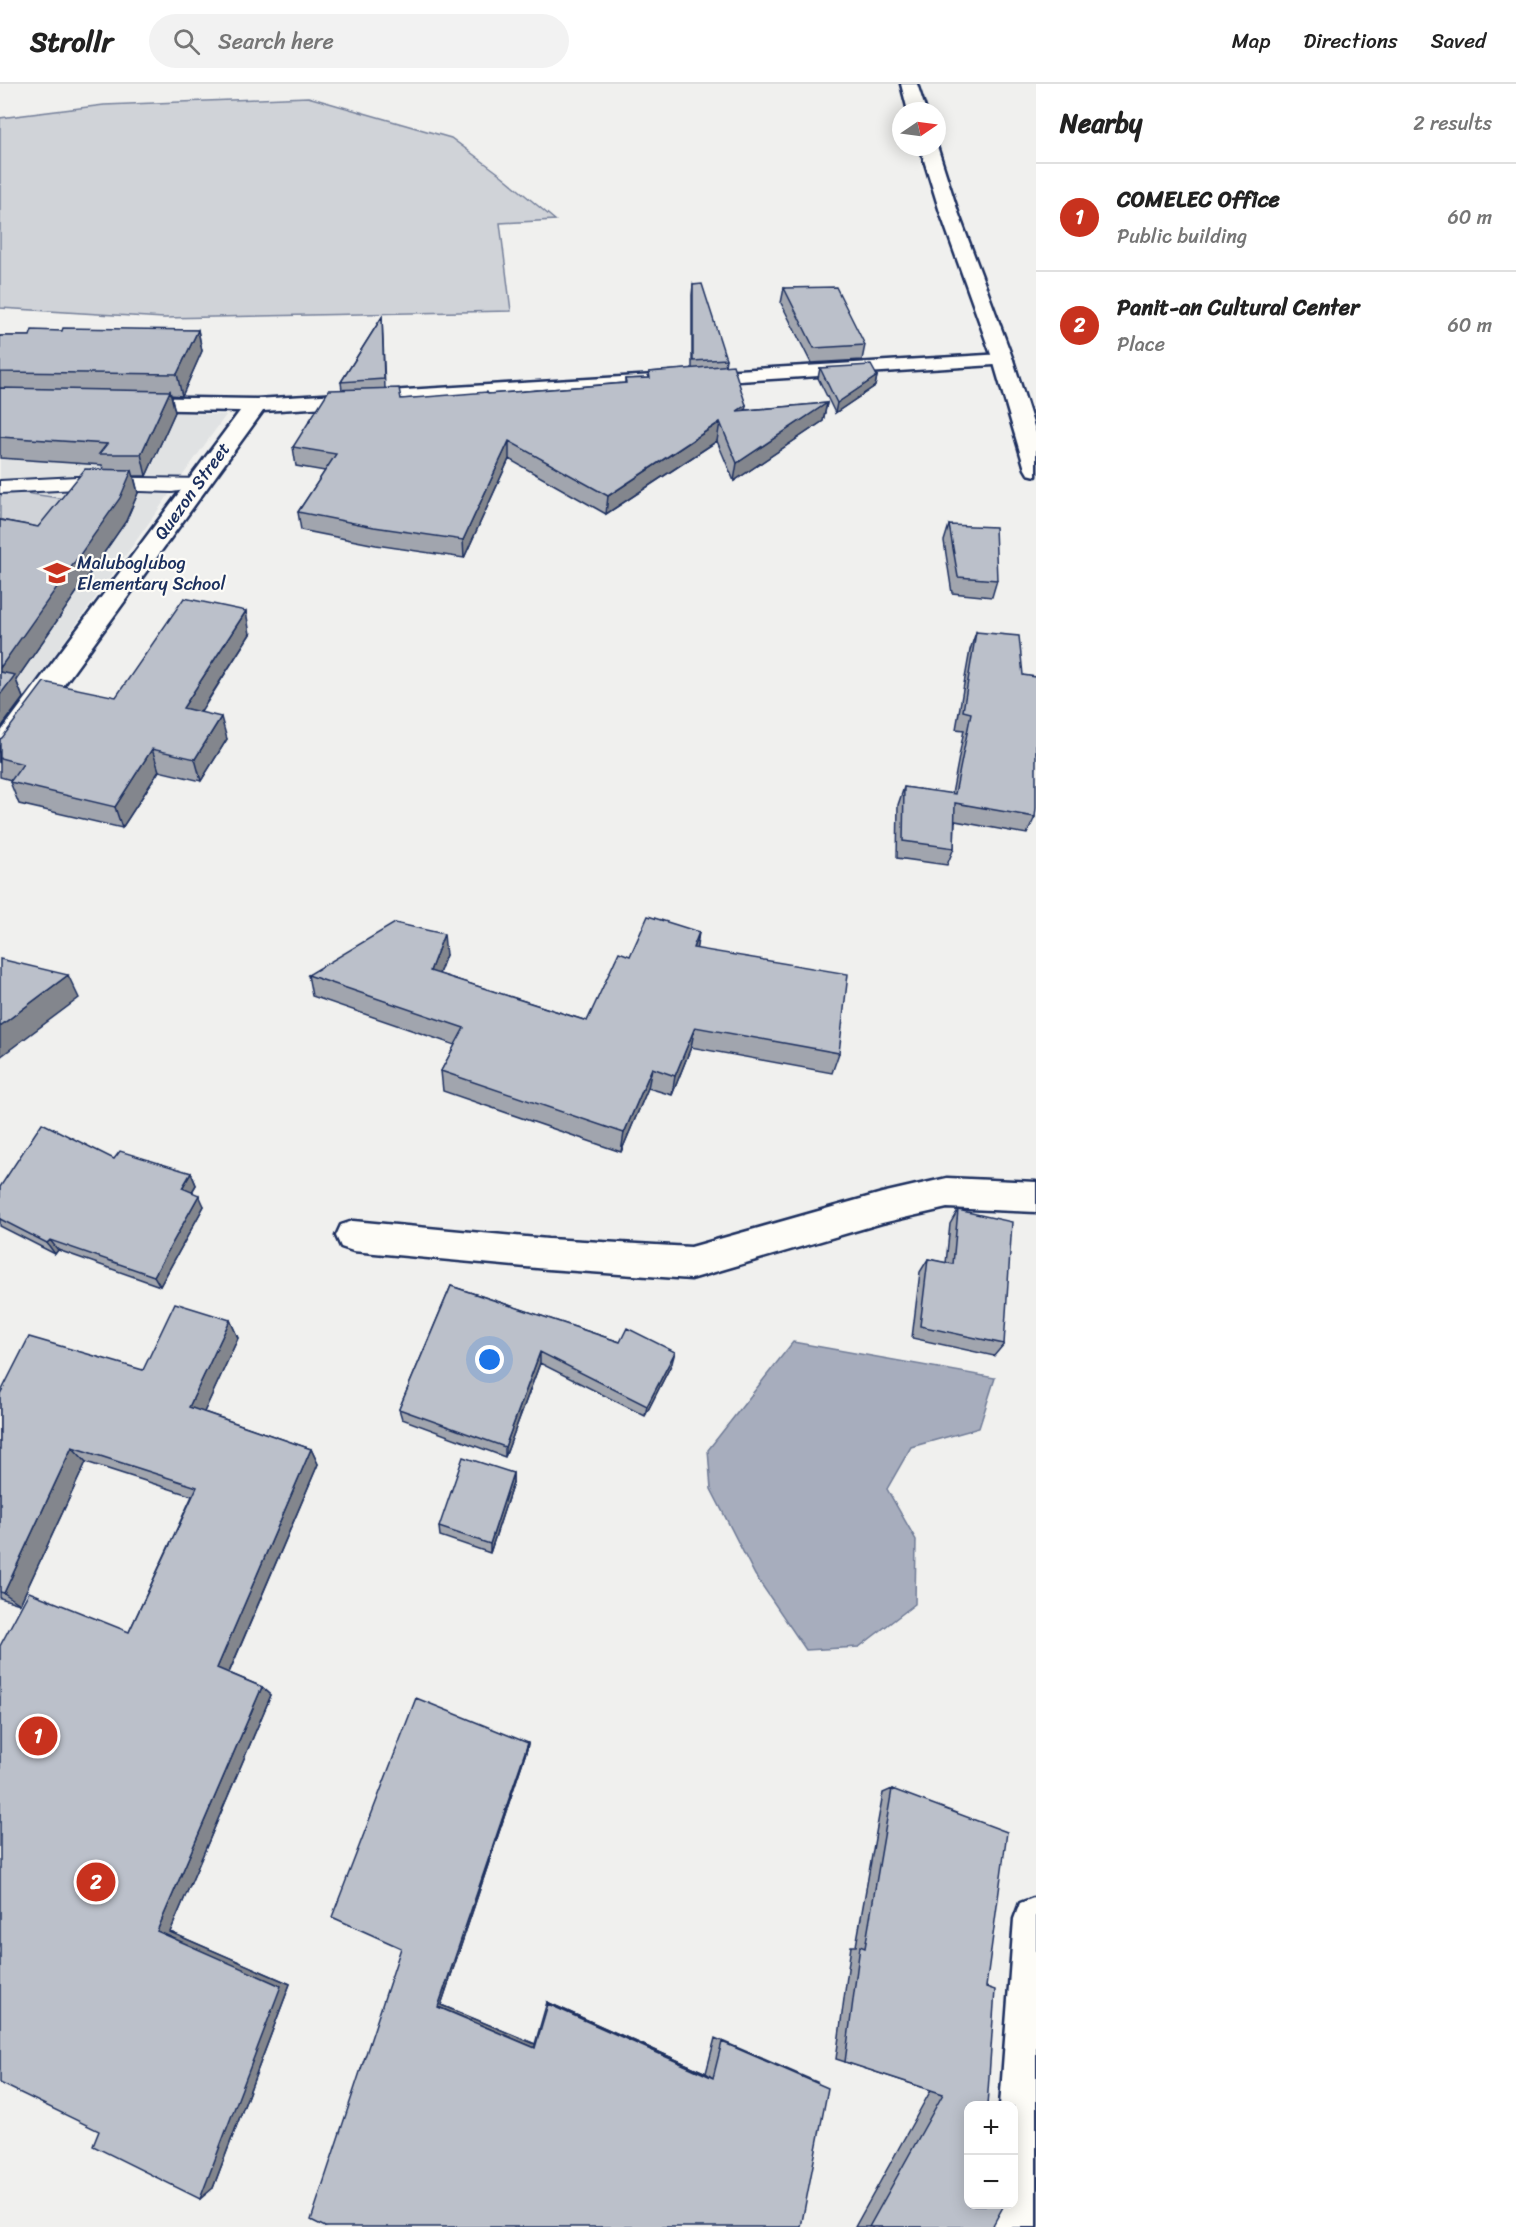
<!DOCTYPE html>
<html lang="en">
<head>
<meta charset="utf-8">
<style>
	body { margin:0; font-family:Sriracha,sans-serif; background:#f2f2f2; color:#222 }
	.controls { position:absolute; right:18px; bottom:18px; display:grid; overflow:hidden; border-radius:12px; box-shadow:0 3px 15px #0003 }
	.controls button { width:54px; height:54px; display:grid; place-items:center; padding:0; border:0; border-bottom:2px solid #e0e0e0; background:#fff; color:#222; font:30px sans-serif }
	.compass { position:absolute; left:892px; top:18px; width:54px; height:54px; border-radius:50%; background:#fff; box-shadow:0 3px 15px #0003; rotate:77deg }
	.you { position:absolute; left:490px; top:1276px; width:21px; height:21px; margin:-15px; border:4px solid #fff; border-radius:50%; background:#1a73e8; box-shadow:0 0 0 9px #1a73e833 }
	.badge { display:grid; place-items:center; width:39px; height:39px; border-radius:50%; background:#c8321e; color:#fff; font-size:20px; font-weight:700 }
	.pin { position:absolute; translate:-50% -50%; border:3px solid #fff; box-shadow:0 2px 6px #0006 }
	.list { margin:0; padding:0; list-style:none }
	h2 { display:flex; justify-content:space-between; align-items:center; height:78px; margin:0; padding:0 24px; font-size:26px }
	h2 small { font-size:20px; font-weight:400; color:#767676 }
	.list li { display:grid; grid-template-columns:39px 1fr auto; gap:18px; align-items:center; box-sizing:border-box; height:108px; padding:0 24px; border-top:2px solid #e0e0e0 }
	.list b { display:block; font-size:22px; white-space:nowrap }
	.list p { margin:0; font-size:20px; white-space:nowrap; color:#767676 }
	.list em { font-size:20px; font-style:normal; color:#767676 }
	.icon { flex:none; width:33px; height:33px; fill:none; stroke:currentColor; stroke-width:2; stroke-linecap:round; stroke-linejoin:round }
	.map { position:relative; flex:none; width:1036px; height:2143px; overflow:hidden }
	header { display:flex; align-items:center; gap:36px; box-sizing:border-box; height:84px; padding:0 30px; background:#fff; border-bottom:2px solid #e0e0e0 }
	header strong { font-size:28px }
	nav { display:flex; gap:33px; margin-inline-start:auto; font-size:21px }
	.search { width:420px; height:54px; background:#f2f2f2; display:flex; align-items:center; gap:15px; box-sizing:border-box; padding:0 21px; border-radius:33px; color:#767676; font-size:22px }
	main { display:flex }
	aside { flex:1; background:#fff }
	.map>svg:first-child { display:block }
	.built { fill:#e0e2e3 }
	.green { fill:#d0d3d8; stroke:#76819b; stroke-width:1.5 }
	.water { fill:#a7adbd; stroke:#6f7b97; stroke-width:1.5 }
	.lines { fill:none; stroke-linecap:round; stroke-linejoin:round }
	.lane-casing { stroke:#1b2f5e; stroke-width:4 }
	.street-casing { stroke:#1b2f5e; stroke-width:5 }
	.secondary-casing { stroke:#1b2f5e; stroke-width:5 }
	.lane { fill:#fdfcf7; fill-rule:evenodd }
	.street { fill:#fdfcf7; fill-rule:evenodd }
	.secondary { fill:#fdfcf7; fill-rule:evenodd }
	.wall { fill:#a1a5ae; stroke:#1b2f5e; stroke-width:1.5 }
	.shaded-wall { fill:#83868d; stroke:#1b2f5e; stroke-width:1.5 }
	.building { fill:#bbc0ca; stroke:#1b2f5e; stroke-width:1.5 }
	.labels { text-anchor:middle; stroke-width:4.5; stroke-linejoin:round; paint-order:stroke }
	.far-street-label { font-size:18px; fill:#1b2f5e; stroke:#fdfcf7 }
	.far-poi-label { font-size:18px; fill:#1b2f5e; stroke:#fdfcf7; text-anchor:start }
</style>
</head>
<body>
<header>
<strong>Strollr</strong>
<div class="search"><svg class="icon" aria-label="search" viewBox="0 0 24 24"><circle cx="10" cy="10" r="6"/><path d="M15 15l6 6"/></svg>Search here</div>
<nav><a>Map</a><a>Directions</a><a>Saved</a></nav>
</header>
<main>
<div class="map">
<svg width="1036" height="2143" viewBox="0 0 1036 2143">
	<rect width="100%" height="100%" fill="#f0f0ee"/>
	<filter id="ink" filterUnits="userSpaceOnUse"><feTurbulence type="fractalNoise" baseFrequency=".0167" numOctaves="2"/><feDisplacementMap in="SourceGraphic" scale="12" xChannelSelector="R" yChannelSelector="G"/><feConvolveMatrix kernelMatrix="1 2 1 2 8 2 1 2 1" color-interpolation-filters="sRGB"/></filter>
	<g filter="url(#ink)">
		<path class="built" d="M0,320L226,331L0,647Z"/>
		<path class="green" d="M308,13L451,54L501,91L555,136L500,139L511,227L164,234L0,224V34L104,21Z
			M5,406L72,416L0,507V413Z"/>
		<path class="water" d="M793,1258L995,1294L979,1344L911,1363L887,1405L916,1456L915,1520L859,1563L806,1566L755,1491L711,1405L708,1366Z"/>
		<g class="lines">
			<g class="lane-casing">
				<path id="lane" d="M77,393L205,395L208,399L205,403L172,408L77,405L0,409V397Z"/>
			</g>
			<g class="street-casing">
				<path id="street" d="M1003,270L1010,272L1013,276L1010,280L263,327L10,675L0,677V649L240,327L127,325L119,324L116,319L119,314L127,313L256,315Z
					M947,1094L1036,1098V1128L947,1124L882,1139L691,1195L548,1185L353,1167L341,1163L336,1152L341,1141L353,1137L548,1155L691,1163L882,1109Z"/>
			</g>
			<g class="secondary-casing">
				<path id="secondary" d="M901,0H917L926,27H908Z
					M937,62L958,128L1013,276L1036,349V392L1028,390L1025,385L993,276L940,128L920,63Z
					M1036,1813V2143H991L993,2120H1014V2022H1000L1014,1835L1020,1819Z"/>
			</g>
			<use href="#lane" class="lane"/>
			<use href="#street" class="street"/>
			<use href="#secondary" class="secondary"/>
		</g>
		<path class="wall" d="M693,201L726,275L725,282L746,321L745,326L827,319L823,337L734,397L717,357L606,430L509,375L464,474L376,461L301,446L298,428L325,387L296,382L293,363L342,306L341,298L382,233L385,304L401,315L488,310L625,299V295L648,294L649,288L692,285V211Z
			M784,204L865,261L862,276L811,279L781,219Z
			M198,246L202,267L182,312L171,311L175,328L146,392H134L138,409L126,437L16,596L23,614L0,645V436L38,443L103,385L102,381L0,374V252H30L62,247Z
			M820,284L877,292L875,302L835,329L818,294Z
			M949,441L997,496L992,513L952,509L944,457Z
			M976,548L1035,733L1027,750L955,737L954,764L947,781L897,774L898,721L904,703L952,710L964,646L956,645L970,566Z
			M250,550L201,628L227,655L201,697L159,687L122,744L19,720L10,698L11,696L0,693V655L116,613Z
			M699,848L696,864L839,969L832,989L691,963L672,1011L648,1004L621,1068L443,1007L441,987L455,961L312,912L308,891L446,871L439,890L587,937L630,872Z
			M114,1075L191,1089L196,1101L192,1108L204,1122L160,1202L58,1166L55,1170L0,1142V1103Z
			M958,1126L1004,1260L994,1272L912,1254L920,1188L928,1175L946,1179L950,1140Z
			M451,1202L620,1258L672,1279L645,1332L540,1279L505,1373L402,1335L399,1325Z
			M230,1236L238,1254L204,1328L311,1365L318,1380L229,1589L262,1603L271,1611L170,1848L290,1900L213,2104L99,2047L129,1548L192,1412L86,1378L20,1520L0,1514V1310L143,1286Z
			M513,1389V1399L490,1469L440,1452L439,1443Z
			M528,1659L527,1665L441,1921L535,1960L547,1918L706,1989L715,1954L817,1998L325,2143Z
			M892,1705L969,2022L992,2143H855L931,2006L836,1975L851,1862H856L883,1709Z"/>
		<path class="shaded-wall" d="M198,246L202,267L182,312L177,290Z
			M877,292L875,302L835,329L837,319Z
			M170,307L175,328L146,392L141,370Z
			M827,319L823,337L734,397L737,379Z
			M746,321L743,340L737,327Z
			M720,338L717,357L606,430L608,412Z
			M509,357V375L464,474L463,456Z
			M132,386L138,409L126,437L16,596L23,614L0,645V584Z
			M246,527L250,550L189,646L183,624Z
			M221,633L227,655L201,697L195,675Z
			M152,665L159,687L122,744L115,723Z
			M699,848L696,869L693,864Z
			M444,850L446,871L432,908L430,887Z
			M68,891L79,914L0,973V942Z
			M695,943L691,963L672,1011L675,992Z
			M652,984L648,1004L621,1068L624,1049Z
			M191,1089L196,1101L187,1116L182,1104Z
			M199,1111L204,1122L160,1202L154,1192Z
			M50,1156L58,1166L55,1170L47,1159Z
			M230,1236L238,1254L199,1339L189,1323Z
			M540,1268V1279L505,1373V1363Z
			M675,1268L672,1279L645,1332L647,1322Z
			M72,1363L86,1378L20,1520L4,1509Z
			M311,1365L318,1380L227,1593L217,1584Z
			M513,1389V1399L490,1469V1460Z
			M262,1603L271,1611L170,1848L290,1900L213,2104L200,2115L157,1847Z
			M528,1659L527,1665L441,1921L535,1960V1964L438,1923Z
			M547,1918L706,1989L713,1994L548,1920Z"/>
		<path class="building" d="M702,200L726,275L693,277V201Z
			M836,203L865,261L814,264L784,204Z
			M382,233L384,295L341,298Z
			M63,244L198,246L177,290L0,288V252H30L32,246L62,247Z
			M733,281L746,321L737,327L827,319L737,379L720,338L608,412L509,357L463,456L374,443L298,428L336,370L293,363L329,306L399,304L401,315L487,308L488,310L626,299L625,295L650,294L649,288Z
			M871,281L877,292L837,319L820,284Z
			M0,304L170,307L141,370H99L107,360L0,353Z
			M85,385L132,386L120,414L0,584V436L38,443Z
			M949,441L995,443L997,496L958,493Z
			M184,514L246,527L183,624L221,633L195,675L152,665L115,723L10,698L23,680L0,674V655L2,654L44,598L116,613Z
			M976,548L1019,552L1023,591L1036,593V724L1035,733L955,719L954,764L903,757L904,703L955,710L971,629L963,627Z
			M0,588L15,591L0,611Z
			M648,832L699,848L693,864L848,890L839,969L695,943L675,992L652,984L624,1049L441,987L464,944L308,891L395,839L444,850L430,887L587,937L619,868L630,872Z
			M0,875L68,891L0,942Z
			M42,1039L114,1075L120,1067L191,1089L182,1104L199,1111L154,1192L50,1156L47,1159L0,1135V1103Z
			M958,1126L1012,1138L1004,1260L920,1242L928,1175L953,1180Z
			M451,1202L620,1258L627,1244L675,1268L647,1322L540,1268L505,1363L399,1325Z
			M175,1219L230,1236L189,1323L311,1365L217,1584L262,1603L157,1847L281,1902L200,2115L93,2062L99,2047L0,1999V1562L29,1508L129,1548L197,1403L72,1363L4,1509L0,1508V1310L29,1253L143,1286Z
			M463,1373L513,1389L490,1460L439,1443Z
			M416,1614L528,1659L438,1923L535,1964L548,1920L713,1994L722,1958L828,2004L801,2143H325L311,2136L401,1864L332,1833Z
			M892,1705L1007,1748L986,1903L995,1906L987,2022H969V2121H1004L992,2143H869L943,2010L845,1978L860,1862L865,1864Z"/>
	</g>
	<defs>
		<g id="school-bare" transform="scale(2.07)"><path d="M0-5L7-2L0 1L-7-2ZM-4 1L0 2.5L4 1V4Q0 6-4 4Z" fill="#c8321e" stroke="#fdfcf7" stroke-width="2.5" paint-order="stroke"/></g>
	</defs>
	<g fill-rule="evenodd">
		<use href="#school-bare" x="57" y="489"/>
	</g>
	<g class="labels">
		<g class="far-street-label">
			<text transform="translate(192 407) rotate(-54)" y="6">Quezon Street</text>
		</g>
		<g class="far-poi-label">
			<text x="77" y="485">Maluboglubog<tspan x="77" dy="21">Elementary School</tspan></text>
		</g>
	</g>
</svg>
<div class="controls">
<button>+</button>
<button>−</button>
</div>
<svg class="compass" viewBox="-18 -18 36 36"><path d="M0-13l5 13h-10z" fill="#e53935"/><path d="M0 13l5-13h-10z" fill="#767676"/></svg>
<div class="you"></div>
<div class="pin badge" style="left:38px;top:1652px">1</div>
<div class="pin badge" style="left:96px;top:1798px">2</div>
</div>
<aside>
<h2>Nearby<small>2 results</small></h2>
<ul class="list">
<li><span class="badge">1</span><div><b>COMELEC Office</b><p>Public building</p></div><em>60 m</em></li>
<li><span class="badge">2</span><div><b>Panit-an Cultural Center</b><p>Place</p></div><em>60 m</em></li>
</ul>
</aside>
</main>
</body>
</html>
